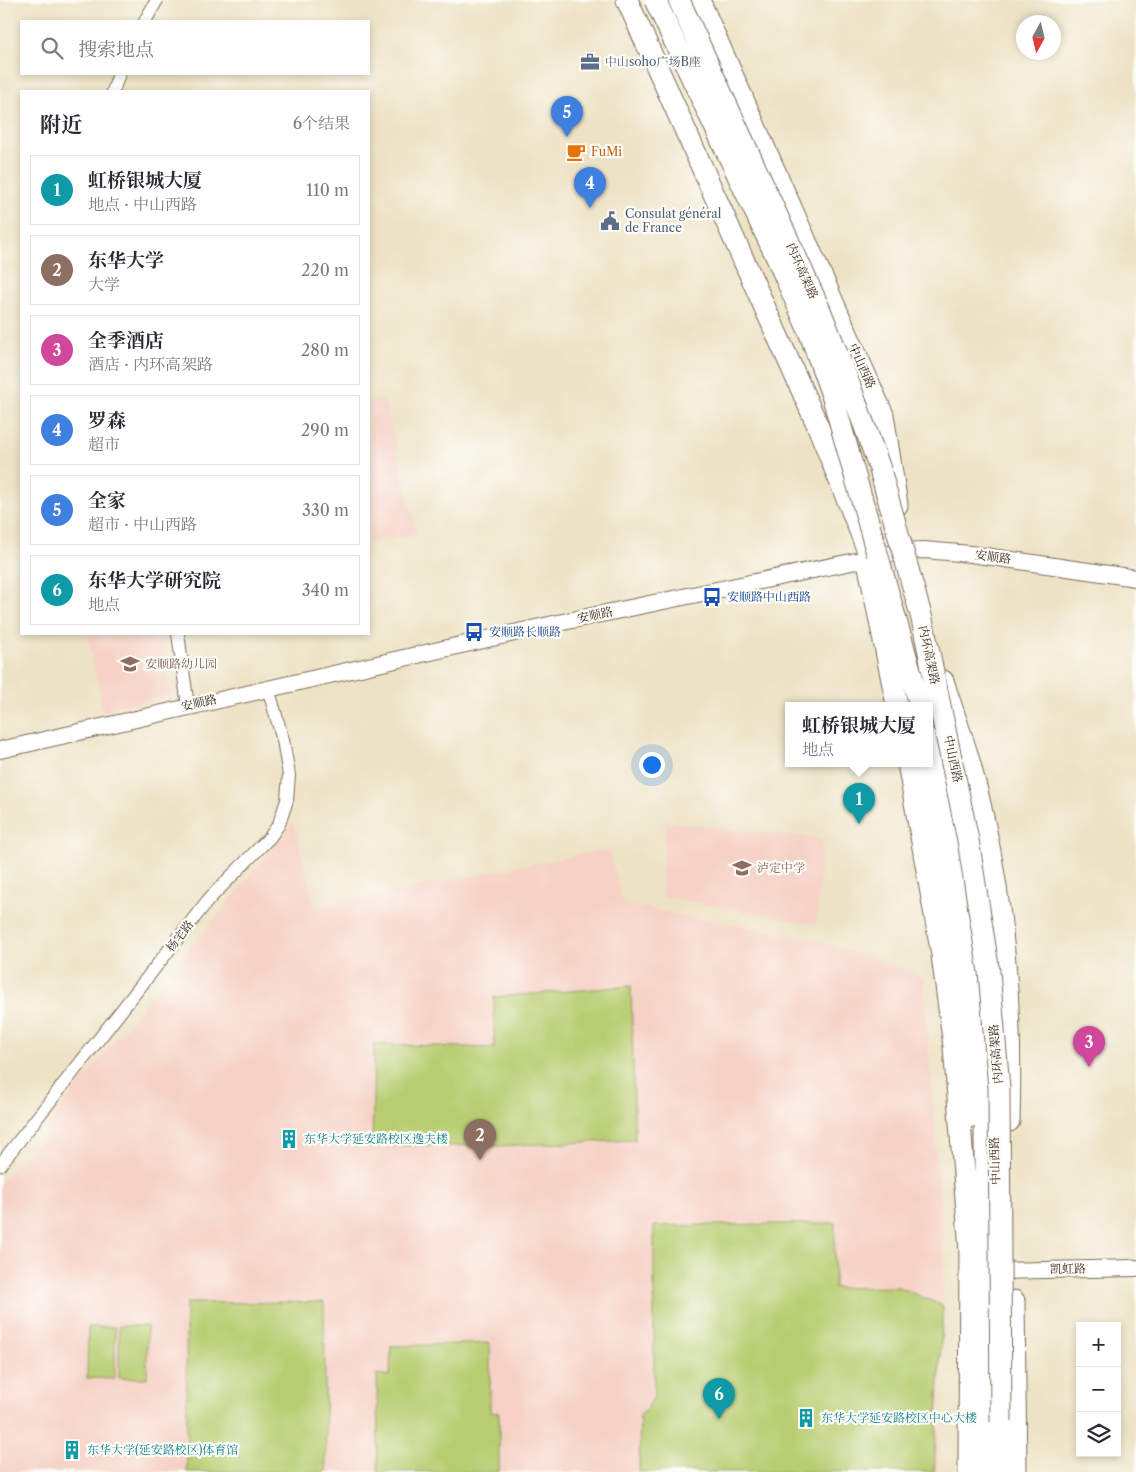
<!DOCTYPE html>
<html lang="zh">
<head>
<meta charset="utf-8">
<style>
	body { margin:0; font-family:"Libre Caslon Text","Noto Serif SC",serif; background:#f7f7f7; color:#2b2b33 }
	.controls { position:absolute; right:15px; bottom:15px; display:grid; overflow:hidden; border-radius:0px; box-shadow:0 2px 8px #0003 }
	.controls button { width:45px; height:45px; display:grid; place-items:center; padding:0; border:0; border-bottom:1px solid #e1e1e2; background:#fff; color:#2b2b33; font:25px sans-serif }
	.compass { position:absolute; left:1016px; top:15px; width:45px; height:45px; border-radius:50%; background:#fff; box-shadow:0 2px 8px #0003; rotate:188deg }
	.you { position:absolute; left:651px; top:764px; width:18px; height:18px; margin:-12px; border:4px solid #fff; border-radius:50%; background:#1a73e8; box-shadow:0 0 0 8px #1a73e833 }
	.badge { display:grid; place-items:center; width:32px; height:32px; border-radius:50%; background:#1a73e8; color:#fff; font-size:16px; font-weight:700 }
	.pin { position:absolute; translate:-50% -41px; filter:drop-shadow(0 1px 2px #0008) }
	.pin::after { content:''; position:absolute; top:26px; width:18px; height:15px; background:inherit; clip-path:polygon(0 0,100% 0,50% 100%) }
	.popup { position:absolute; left:785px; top:702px; width:148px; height:65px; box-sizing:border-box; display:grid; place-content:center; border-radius:0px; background:#fff; filter:drop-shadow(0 1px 4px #0005); font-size:16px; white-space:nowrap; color:#7c7c81 }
	.popup b { font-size:19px; color:#2b2b33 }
	.popup::after { content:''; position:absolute; left:50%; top:100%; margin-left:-10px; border:10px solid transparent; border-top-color:#fff }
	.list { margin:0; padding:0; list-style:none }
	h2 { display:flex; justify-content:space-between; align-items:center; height:65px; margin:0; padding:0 20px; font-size:21px }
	h2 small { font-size:16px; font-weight:400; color:#7c7c81 }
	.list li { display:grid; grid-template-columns:32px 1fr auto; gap:15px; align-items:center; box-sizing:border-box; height:70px; margin:0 10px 10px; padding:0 10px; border:1px solid #e1e1e2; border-radius:0px }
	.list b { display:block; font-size:19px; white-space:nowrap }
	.list p { margin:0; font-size:16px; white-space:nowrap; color:#7c7c81 }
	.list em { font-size:16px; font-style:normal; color:#7c7c81 }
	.icon { flex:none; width:28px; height:28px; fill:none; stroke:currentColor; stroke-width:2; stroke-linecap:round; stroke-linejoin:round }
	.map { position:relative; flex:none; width:1136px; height:1472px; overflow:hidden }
	.search { position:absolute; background:#fff; box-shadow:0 2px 8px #0003; left:20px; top:20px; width:350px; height:55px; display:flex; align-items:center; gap:12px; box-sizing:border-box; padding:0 18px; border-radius:0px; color:#7c7c81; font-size:19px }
	.panel { position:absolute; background:#fff; box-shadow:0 2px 8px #0003; left:20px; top:90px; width:350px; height:545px; border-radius:0px }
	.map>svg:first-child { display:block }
	.built { fill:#f6d1c5 }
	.green { fill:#b8cd71; stroke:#7a7c48 }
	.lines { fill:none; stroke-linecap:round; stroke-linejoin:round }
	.minor-casing { stroke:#796a58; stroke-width:14 }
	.tertiary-casing { stroke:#796a58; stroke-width:18 }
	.primary-casing { stroke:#796a58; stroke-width:23 }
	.trunk-casing { stroke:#796a58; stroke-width:23 }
	.minor { stroke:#fff; stroke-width:12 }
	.tertiary { stroke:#fff; stroke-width:16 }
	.primary { stroke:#fff; stroke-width:21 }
	.trunk { stroke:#fff; stroke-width:21 }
	.trunk-bridge-casing { stroke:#796a58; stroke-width:23; stroke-linecap:butt }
	.trunk-bridge { stroke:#fff; stroke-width:21 }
	.labels { text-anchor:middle; stroke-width:4.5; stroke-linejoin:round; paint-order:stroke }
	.service-label { font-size:12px; fill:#4e5e75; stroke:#fdfcf7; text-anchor:start }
	.food-label { font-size:12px; fill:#c56008; stroke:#fdfcf7; text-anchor:start }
	.street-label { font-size:12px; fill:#3b2a1e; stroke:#fdfcf7 }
	.transit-label { font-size:12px; fill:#164399; stroke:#fdfcf7; text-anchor:start }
	.education-label { font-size:12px; fill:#785e54; stroke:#fdfcf7; text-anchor:start }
	.culture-label { font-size:12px; fill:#0d838f; stroke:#fdfcf7; text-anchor:start }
</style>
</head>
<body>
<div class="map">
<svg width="1136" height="1472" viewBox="0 0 1136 1472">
	<rect width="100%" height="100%" fill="#fdfcf7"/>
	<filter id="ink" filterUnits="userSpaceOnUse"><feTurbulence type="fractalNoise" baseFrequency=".02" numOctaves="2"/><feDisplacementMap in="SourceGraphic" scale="10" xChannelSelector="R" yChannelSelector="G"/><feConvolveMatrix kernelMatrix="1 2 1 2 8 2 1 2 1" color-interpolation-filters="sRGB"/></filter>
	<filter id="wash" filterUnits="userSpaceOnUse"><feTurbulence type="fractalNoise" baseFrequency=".0096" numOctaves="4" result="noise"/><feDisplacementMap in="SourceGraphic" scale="20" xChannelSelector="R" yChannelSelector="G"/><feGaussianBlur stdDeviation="1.12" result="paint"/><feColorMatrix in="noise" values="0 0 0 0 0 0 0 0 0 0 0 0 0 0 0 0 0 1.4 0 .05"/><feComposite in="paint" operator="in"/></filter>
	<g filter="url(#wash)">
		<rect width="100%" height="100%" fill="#ede2c4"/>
		<path class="built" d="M385,400L417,534L369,543V402Z
			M88,634H162L170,695L103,711Z
			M293,822L315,907L609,849L623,904L820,941L923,977L944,1248L938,1472H0V1181L44,1139L58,1111Z
			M665,822L823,839L816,925L662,896Z"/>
		<path class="green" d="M631,986L635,1140L497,1146L372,1145L374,1044L494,1048V997Z
			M835,1223L834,1288L899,1287L943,1306L934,1472H639L640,1416L654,1397V1226Z
			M324,1302L326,1472H187L186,1303Z
			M119,1326H147V1378H119Z
			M88,1327H115V1379L87,1378Z
			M490,1343V1412L499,1413V1472H378L377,1374L390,1376L391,1346Z"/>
	</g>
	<g filter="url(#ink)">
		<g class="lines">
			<g class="minor-casing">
				<path id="minor" d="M145,21L157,0
					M113,91L119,74
					M178,634L188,706
					M0,1165L209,899L270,837L279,824L287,800L289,775L283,740L268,688"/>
			</g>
			<g class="tertiary-casing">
				<path id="tertiary" d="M0,750L558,623L904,551L924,550L971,554L1136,578
					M1000,1271L1136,1268"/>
			</g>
			<g class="primary-casing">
				<path id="primary" d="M627,0L817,424L870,556
					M699,0L883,415L897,505
					M899,668L908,705
					M921,763C947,879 968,998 969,1117
					M969,1472L970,1232
					M998,1472L999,1403"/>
			</g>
			<g class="trunk-casing">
				<path id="trunk" d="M943,681C951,706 960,731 968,757C1001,874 1013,999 1009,1121
					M929,739L955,836L985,1094V1472
					M908,763L942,955L954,1046L970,1250
					M1014,1301L1016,1472"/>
			</g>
			<use href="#minor" class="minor"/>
			<use href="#tertiary" class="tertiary"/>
			<use href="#primary" class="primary"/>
			<use href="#trunk" class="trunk"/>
			<g class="trunk-bridge-casing">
				<path id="trunk-bridge" d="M655,0L777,258L809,331L833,398L920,705
					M679,0L820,310L847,378L879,466L922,619L968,840L989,972L999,1088L1001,1422
					M869,567L897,705"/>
			</g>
			<use href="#trunk-bridge" class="trunk-bridge"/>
		</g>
	</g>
	<defs>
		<g id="office-bare" transform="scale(1.5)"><path d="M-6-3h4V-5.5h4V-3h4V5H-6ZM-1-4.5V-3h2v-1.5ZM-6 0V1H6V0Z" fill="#5c6f8a" stroke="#fdfcf7" stroke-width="2.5" paint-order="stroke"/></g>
		<g id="cafe-bare" transform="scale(1.5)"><path d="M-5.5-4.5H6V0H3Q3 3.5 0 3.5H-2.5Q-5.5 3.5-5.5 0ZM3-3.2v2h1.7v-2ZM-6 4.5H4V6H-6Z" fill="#e8710a" stroke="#fdfcf7" stroke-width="2.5" paint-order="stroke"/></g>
		<g id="civic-bare" transform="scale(1.5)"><path d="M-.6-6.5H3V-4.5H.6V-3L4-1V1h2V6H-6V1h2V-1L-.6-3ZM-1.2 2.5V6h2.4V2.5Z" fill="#5c6f8a" stroke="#fdfcf7" stroke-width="2.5" paint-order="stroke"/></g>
		<g id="bus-bare" transform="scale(1.5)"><path d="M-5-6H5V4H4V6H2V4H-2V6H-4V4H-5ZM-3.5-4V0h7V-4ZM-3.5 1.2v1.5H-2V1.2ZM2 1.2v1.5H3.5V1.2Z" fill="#1a4fb4" stroke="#fdfcf7" stroke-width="2.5" paint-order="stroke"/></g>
		<g id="school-bare" transform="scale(1.5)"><path d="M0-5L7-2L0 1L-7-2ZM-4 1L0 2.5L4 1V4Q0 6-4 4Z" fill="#8d6e63" stroke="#fdfcf7" stroke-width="2.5" paint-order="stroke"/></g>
		<g id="building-bare" transform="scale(1.5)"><path d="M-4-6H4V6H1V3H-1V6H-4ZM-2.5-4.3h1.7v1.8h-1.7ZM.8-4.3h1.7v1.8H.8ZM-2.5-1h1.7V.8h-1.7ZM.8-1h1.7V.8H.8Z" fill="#0f9aa8" stroke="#fdfcf7" stroke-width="2.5" paint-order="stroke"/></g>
	</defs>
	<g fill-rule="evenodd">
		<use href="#office-bare" x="590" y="62"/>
		<use href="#cafe-bare" x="576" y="152"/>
		<use href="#civic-bare" x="610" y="221"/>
		<use href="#bus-bare" x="712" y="597"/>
		<use href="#bus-bare" x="474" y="632"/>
		<use href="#school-bare" x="130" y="664"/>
		<use href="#school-bare" x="742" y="868"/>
		<use href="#building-bare" x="289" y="1139"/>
		<use href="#building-bare" x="806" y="1418"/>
		<use href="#building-bare" x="72" y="1450"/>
	</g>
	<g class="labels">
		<g class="service-label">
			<text x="605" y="66">中山soho广场B座</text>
			<text x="625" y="218">Consulat général<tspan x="625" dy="14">de France</tspan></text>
		</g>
		<g class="food-label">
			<text x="591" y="156">FuMi</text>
		</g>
		<g class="street-label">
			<text transform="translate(802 271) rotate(66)" y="4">内环高架路</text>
			<text transform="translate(862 366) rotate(66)" y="4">中山西路</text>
			<text transform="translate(993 557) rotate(8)" y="4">安顺路</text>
			<text transform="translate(595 615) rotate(-12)" y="4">安顺路</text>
			<text transform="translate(929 655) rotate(78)" y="4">内环高架路</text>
			<text transform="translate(199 703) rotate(-13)" y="4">安顺路</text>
			<text transform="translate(953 759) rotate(78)" y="4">中山西路</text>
			<text transform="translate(180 936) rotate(-52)" y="4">杨宅路</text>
			<text transform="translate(996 1054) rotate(-95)" y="4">内环高架路</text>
			<text transform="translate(995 1161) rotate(-92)" y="4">中山西路</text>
			<text transform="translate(1068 1269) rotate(-1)" y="4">凯虹路</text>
		</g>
		<g class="transit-label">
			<text x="727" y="601">安顺路中山西路</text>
			<text x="489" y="636">安顺路长顺路</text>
		</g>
		<g class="education-label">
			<text x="145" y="668">安顺路幼儿园</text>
			<text x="757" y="872">泸定中学</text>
		</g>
		<g class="culture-label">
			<text x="304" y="1143">东华大学延安路校区逸夫楼</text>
			<text x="821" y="1422">东华大学延安路校区中心大楼</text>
			<text x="87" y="1454">东华大学(延安路校区)体育馆</text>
		</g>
	</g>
</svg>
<div class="controls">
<button>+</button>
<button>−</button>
<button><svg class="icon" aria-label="layers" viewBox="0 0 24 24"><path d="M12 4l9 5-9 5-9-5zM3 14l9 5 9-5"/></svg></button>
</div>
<svg class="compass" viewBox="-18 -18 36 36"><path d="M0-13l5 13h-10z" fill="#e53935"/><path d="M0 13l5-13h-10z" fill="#7c7c81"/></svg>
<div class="you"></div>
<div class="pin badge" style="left:859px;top:824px;background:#0f9aa8">1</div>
<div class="popup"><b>虹桥银城大厦</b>地点</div>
<div class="pin badge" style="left:480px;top:1160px;background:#8d6e63">2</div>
<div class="pin badge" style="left:1089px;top:1067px;background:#d1479c">3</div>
<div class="pin badge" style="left:590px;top:208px;background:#3f7fe0">4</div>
<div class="pin badge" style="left:567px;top:137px;background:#3f7fe0">5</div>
<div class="pin badge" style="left:719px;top:1419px;background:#0f9aa8">6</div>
<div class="search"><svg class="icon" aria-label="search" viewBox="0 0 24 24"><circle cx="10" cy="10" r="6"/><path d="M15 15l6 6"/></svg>搜索地点</div>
<section class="panel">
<h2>附近<small>6个结果</small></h2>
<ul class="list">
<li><span class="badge" style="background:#0f9aa8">1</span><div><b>虹桥银城大厦</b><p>地点 · 中山西路</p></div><em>110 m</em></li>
<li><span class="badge" style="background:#8d6e63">2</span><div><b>东华大学</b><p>大学</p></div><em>220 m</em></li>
<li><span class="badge" style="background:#d1479c">3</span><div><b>全季酒店</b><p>酒店 · 内环高架路</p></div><em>280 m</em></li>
<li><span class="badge" style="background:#3f7fe0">4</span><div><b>罗森</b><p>超市</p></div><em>290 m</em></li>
<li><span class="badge" style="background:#3f7fe0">5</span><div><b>全家</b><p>超市 · 中山西路</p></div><em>330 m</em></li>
<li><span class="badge" style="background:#0f9aa8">6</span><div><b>东华大学研究院</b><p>地点</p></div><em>340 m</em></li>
</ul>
</section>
</div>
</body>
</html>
